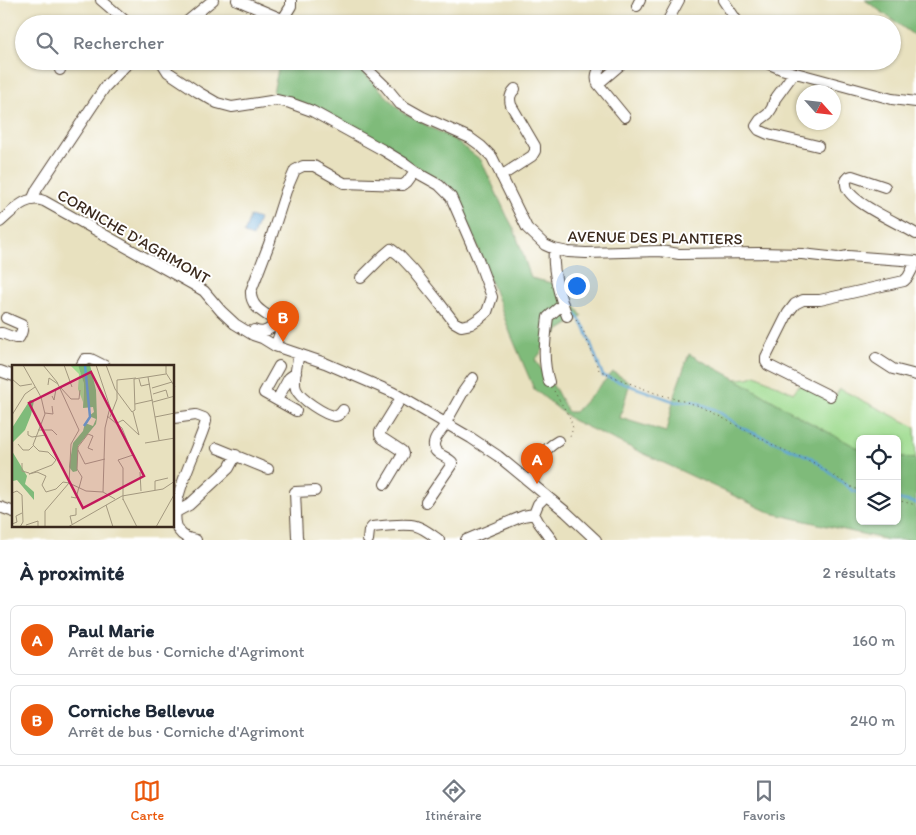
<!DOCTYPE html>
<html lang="fr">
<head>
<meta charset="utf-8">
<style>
	body { margin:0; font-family:Itim,sans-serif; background:#f6f6f7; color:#1f2937 }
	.controls { position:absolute; right:15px; bottom:15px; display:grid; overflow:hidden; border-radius:8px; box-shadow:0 1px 4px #0004 }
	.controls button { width:45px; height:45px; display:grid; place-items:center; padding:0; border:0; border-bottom:1px solid #e0e1e3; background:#fff; color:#1f2937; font:25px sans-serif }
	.compass { position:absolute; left:796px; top:85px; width:45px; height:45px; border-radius:50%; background:#fff; box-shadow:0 1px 4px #0004; rotate:117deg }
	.you { position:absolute; left:576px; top:285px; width:18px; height:18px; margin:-12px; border:4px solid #fff; border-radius:50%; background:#1a73e8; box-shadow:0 0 0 8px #1a73e833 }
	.badge { display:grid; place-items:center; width:32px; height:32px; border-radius:50%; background:#ea580c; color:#fff; font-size:16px; font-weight:700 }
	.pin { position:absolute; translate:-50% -41px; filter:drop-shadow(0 1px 2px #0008) }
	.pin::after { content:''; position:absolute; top:26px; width:18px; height:15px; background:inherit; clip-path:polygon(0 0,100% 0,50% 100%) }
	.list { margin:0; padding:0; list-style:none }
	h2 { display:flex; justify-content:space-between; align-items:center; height:65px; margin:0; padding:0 20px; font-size:21px }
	h2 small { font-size:16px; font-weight:400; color:#747a83 }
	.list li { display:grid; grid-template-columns:32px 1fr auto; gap:15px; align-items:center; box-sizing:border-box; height:70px; margin:0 10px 10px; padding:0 10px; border:1px solid #e0e1e3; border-radius:8px }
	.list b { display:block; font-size:19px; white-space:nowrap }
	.list p { margin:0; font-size:16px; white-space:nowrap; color:#747a83 }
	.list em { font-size:16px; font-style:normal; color:#747a83 }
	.icon { flex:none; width:28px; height:28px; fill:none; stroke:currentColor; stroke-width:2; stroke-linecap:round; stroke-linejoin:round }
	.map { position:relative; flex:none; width:916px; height:540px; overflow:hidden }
	.search { position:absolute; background:#fff; box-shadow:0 1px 4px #0004; left:15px; right:15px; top:15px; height:55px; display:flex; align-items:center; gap:12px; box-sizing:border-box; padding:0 18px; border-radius:28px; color:#747a83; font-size:19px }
	.sheet { height:225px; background:#fff }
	nav { display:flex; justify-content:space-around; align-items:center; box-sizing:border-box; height:70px; border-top:1px solid #e0e1e3; background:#fff; font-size:14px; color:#747a83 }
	nav a { display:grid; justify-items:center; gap:2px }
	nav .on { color:#ea580c }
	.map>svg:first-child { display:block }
	.green { fill:#9fdb8f; stroke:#6d8256 }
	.forest { fill:#7fbb7a; stroke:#5d724c }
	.water { fill:#5ca3d2; stroke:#4c6678 }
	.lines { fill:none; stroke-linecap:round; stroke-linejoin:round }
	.stream { stroke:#5ca3d2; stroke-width:2.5 }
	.minor-casing { stroke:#554536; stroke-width:12 }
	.path { stroke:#554536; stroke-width:1; stroke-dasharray:1 4; stroke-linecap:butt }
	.minor { stroke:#fff; stroke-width:10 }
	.labels { text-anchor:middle; stroke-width:4; stroke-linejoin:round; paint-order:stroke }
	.street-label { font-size:16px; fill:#3b2a1e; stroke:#fff }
	.inset-river { fill:none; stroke:#5ca3d2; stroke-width:2.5 }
	.inset-road { fill:none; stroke:#a3987f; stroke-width:1 }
	.view { fill:#c2185b; fill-opacity:0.15; stroke:#c2185b; stroke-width:2.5 }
	.inset-edge { fill:none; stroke:#3b2a1e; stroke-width:2.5 }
</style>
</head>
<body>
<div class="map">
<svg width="916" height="540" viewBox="0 0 916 540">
	<rect width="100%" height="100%" fill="#fff"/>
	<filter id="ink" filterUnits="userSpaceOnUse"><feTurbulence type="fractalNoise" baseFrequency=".02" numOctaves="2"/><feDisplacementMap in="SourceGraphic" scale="10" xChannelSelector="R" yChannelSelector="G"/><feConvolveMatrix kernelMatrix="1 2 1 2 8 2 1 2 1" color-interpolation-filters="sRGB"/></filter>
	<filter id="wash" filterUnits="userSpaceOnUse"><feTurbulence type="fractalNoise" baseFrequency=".0096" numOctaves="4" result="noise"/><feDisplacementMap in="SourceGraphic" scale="20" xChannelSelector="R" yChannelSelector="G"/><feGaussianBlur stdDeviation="1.12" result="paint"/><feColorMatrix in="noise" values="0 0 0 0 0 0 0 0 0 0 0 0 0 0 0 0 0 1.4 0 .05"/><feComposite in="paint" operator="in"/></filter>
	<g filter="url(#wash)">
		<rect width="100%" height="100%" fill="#e8e1bf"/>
		<path class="green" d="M756,375L793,393L800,384L832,401L840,389L915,427L916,459L897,456V439H860V449L857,448L805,420L736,379L748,378Z"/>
		<path class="forest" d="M865,0H916V36H915Z
			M280,61H288L315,70L320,61H348L361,70L403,113L453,139L481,160L507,216L514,229L531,278L560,285L582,316L558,331L535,360L556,390L568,412H575L613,372L630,382L620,418L666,432L675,393L689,354L736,379L805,420L860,449V521H897V456L916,459V540H888L771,513L572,420L534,389L511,335L461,204L448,185L354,129L313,107L273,92Z"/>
		<path class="water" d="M250,216L259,219L253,237L244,234Z"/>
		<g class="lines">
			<path class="stream" d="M567,301L585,328L603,376L676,402L693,401L716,410L744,429L812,458L853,491L860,493
				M897,499L916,503"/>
		</g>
	</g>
	<g filter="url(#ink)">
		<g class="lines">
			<g class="minor-casing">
				<path id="minor" d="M101,0L129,24
					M237,0L294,24
					M723,0L739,24
					M637,6L640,0
					M283,19L291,6V0
					M184,24L213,0
					M666,24L679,0
					M60,61V70
					M161,61L168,72L198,92L217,103L232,107L277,100L290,103L312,111L383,150L406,164L421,175L439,185L451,197L478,259L492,297L487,312L480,318L471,324L461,326L454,322L438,301L413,270L399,255L391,249L384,255L361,278
					M359,61L386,87L400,104L423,117L470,138L481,146L492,157L527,228L545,245L554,249L568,252L586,253L660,251L679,254L759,253L802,254L838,258L848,256L916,261
					M603,61C599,69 594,76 598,84L625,117
					M639,61H643
					M766,61L769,64L781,69L892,99L916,102
					M794,73L775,99L772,108L768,114L760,120L756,126L759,130L768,134L818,146
					M598,84L625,61
					M501,176L532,156L535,151V146L511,105C509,98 510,94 515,89
					M885,187L852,176L849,177C847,179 845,180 846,184C846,202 902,224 916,234
					M33,198L37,189L105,87L125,66L132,61
					M0,222C13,211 26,194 44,201L192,284L204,291L221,311L235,324L253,335L262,338L275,346L325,363L392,392L471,438L498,456L566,512L596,540
					M554,249C552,272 559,295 567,316
					M273,319C284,328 280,334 275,346
					M254,330C261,333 265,332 271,328L273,323V319C262,312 250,306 251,291L269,244L286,191L295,170L303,166H314L344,183L403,185L407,182L415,171
					M0,333H2L15,338H19C22,333 23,330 22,325L6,318
					M299,354C297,363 293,381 296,389C300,399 325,415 335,416C339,416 341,413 343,410
					M876,358L893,369L916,375
					M81,366L85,359H91L105,366
					M279,366L264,393L296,411
					M0,371L14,376
					M549,382C542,359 545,341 548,317L563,304
					M830,396L768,365L766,362V357L788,313L795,304L803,300H820L904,281L908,277L916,262
					M277,400L289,378L296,373
					M174,418L196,415L204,418L206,421C200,446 164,508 179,531C183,537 189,539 196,540
					M445,424L463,392L473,378
					M217,448L268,469
					M385,484L403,454L402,451L382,438L380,435V432L401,398
					M532,484C534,466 542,450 558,441
					M426,502L452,464V462C448,458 442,456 438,453C427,444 441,432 446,424
					M0,507L14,512
					M176,512L189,505L229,468L236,455
					M534,514L539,523L552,540
					M534,514L538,504L546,496
					M298,540L297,537L295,492L315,491
					M368,540L369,531L372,527C383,526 405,523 416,526C424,528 432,535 439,540
					M466,540L523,516L534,514"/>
			</g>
			<path class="path" d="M576,319L583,330L599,370L619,379L655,393L700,406L777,447L814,463L853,488L860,490
				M554,391L570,418L573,428L570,437L568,438
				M897,500L916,505"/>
			<use href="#minor" class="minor"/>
		</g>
	</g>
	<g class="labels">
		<g class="street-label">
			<text transform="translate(134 236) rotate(30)" y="6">CORNICHE D'AGRIMONT</text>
			<text transform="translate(655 237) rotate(1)" y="6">AVENUE DES PLANTIERS</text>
		</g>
	</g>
	<g transform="translate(12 365)">
		<rect width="162" height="162" fill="#e8e1bf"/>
		<path d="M58,0H66L68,5L72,19L71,37L66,24L67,9Z" fill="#9fdb8f"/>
		<path d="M66,0H78L84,25L85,53L84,59L66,81L65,106L61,107L57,102L61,78L71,66L73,58L81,61L84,54L77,51L82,47L81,42L71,43L72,19ZM18,35L22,36L19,50L13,65L0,78V63ZM0,86L15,111L13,119L22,127V135L5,115L1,116Z" fill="#7fbb7a"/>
		<path class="inset-river" d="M72,61L78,52L73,0"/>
		<path class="inset-road" d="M11,0L29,32L33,49L21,80L27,86L36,87L44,95L40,100L17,109L25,107L34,111L30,120L34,127L44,124L51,117L57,118M31,0L45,17L67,65L59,79L57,118M52,0L60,22M84,0L98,42L93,63L91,127M94,0L103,24L120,47L123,45L122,14L154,9M154,0V8L163,22M136,12L147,75M0,14L8,21L20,19M127,14L129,21L138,19M36,20L37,13L46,19M140,23L160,17M141,29L154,25L156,32M40,31L42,35L44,24L49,23L59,34H67L68,25M141,37L163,31M123,39L141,35M33,48L41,49L40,41M0,50L13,29L23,22M95,51L110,63L121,90L106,95L111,103V135M98,52L105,34V15L124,13M143,52L163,48M105,58L111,55L127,70L121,47M26,65H40L45,70M16,66V70L20,72L34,70M133,78L163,73M6,79L11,85H17L21,81M66,85L73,99L93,94M10,98V106L17,108M128,107L129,126M57,118L74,126L91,127L103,134M67,123L70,112L65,104L66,82L76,69L81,71L76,83L81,85M143,125V116L156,113M0,128L5,126L10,130L11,157L8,162M59,132L64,133L67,122M111,134L125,162M94,140L101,162M0,159L5,157L4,151L10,148M60,159L58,151L64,150V143M14,160L26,156V162M33,162V146L57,118M56,162L110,131L151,124L163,116M144,162L163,128"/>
		<path class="view" d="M79,7L132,111L71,143L17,38Z"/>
		<rect width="162" height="162" class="inset-edge"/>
	</g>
</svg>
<div class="controls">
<button><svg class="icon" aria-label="locate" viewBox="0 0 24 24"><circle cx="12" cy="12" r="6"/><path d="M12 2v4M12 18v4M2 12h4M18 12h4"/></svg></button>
<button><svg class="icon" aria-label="layers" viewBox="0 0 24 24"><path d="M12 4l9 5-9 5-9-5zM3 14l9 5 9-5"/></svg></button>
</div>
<svg class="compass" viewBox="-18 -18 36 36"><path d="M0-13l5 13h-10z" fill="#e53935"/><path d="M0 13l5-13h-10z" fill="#747a83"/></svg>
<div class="you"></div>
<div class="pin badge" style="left:537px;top:484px">A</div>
<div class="pin badge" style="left:283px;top:342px">B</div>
<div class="search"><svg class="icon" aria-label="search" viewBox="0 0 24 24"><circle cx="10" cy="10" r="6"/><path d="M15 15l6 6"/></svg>Rechercher</div>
</div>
<section class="sheet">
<h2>À proximité<small>2 résultats</small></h2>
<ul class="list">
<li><span class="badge">A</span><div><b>Paul Marie</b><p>Arrêt de bus · Corniche d'Agrimont</p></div><em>160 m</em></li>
<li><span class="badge">B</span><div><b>Corniche Bellevue</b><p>Arrêt de bus · Corniche d'Agrimont</p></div><em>240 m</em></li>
</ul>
</section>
<nav>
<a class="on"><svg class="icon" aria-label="map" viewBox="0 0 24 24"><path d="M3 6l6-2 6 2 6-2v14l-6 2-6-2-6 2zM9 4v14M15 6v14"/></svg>Carte</a>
<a><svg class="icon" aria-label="directions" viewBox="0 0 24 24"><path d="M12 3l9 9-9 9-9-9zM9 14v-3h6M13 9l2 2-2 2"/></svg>Itinéraire</a>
<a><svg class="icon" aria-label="saved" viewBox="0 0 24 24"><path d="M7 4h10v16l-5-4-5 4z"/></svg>Favoris</a>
</nav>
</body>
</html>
